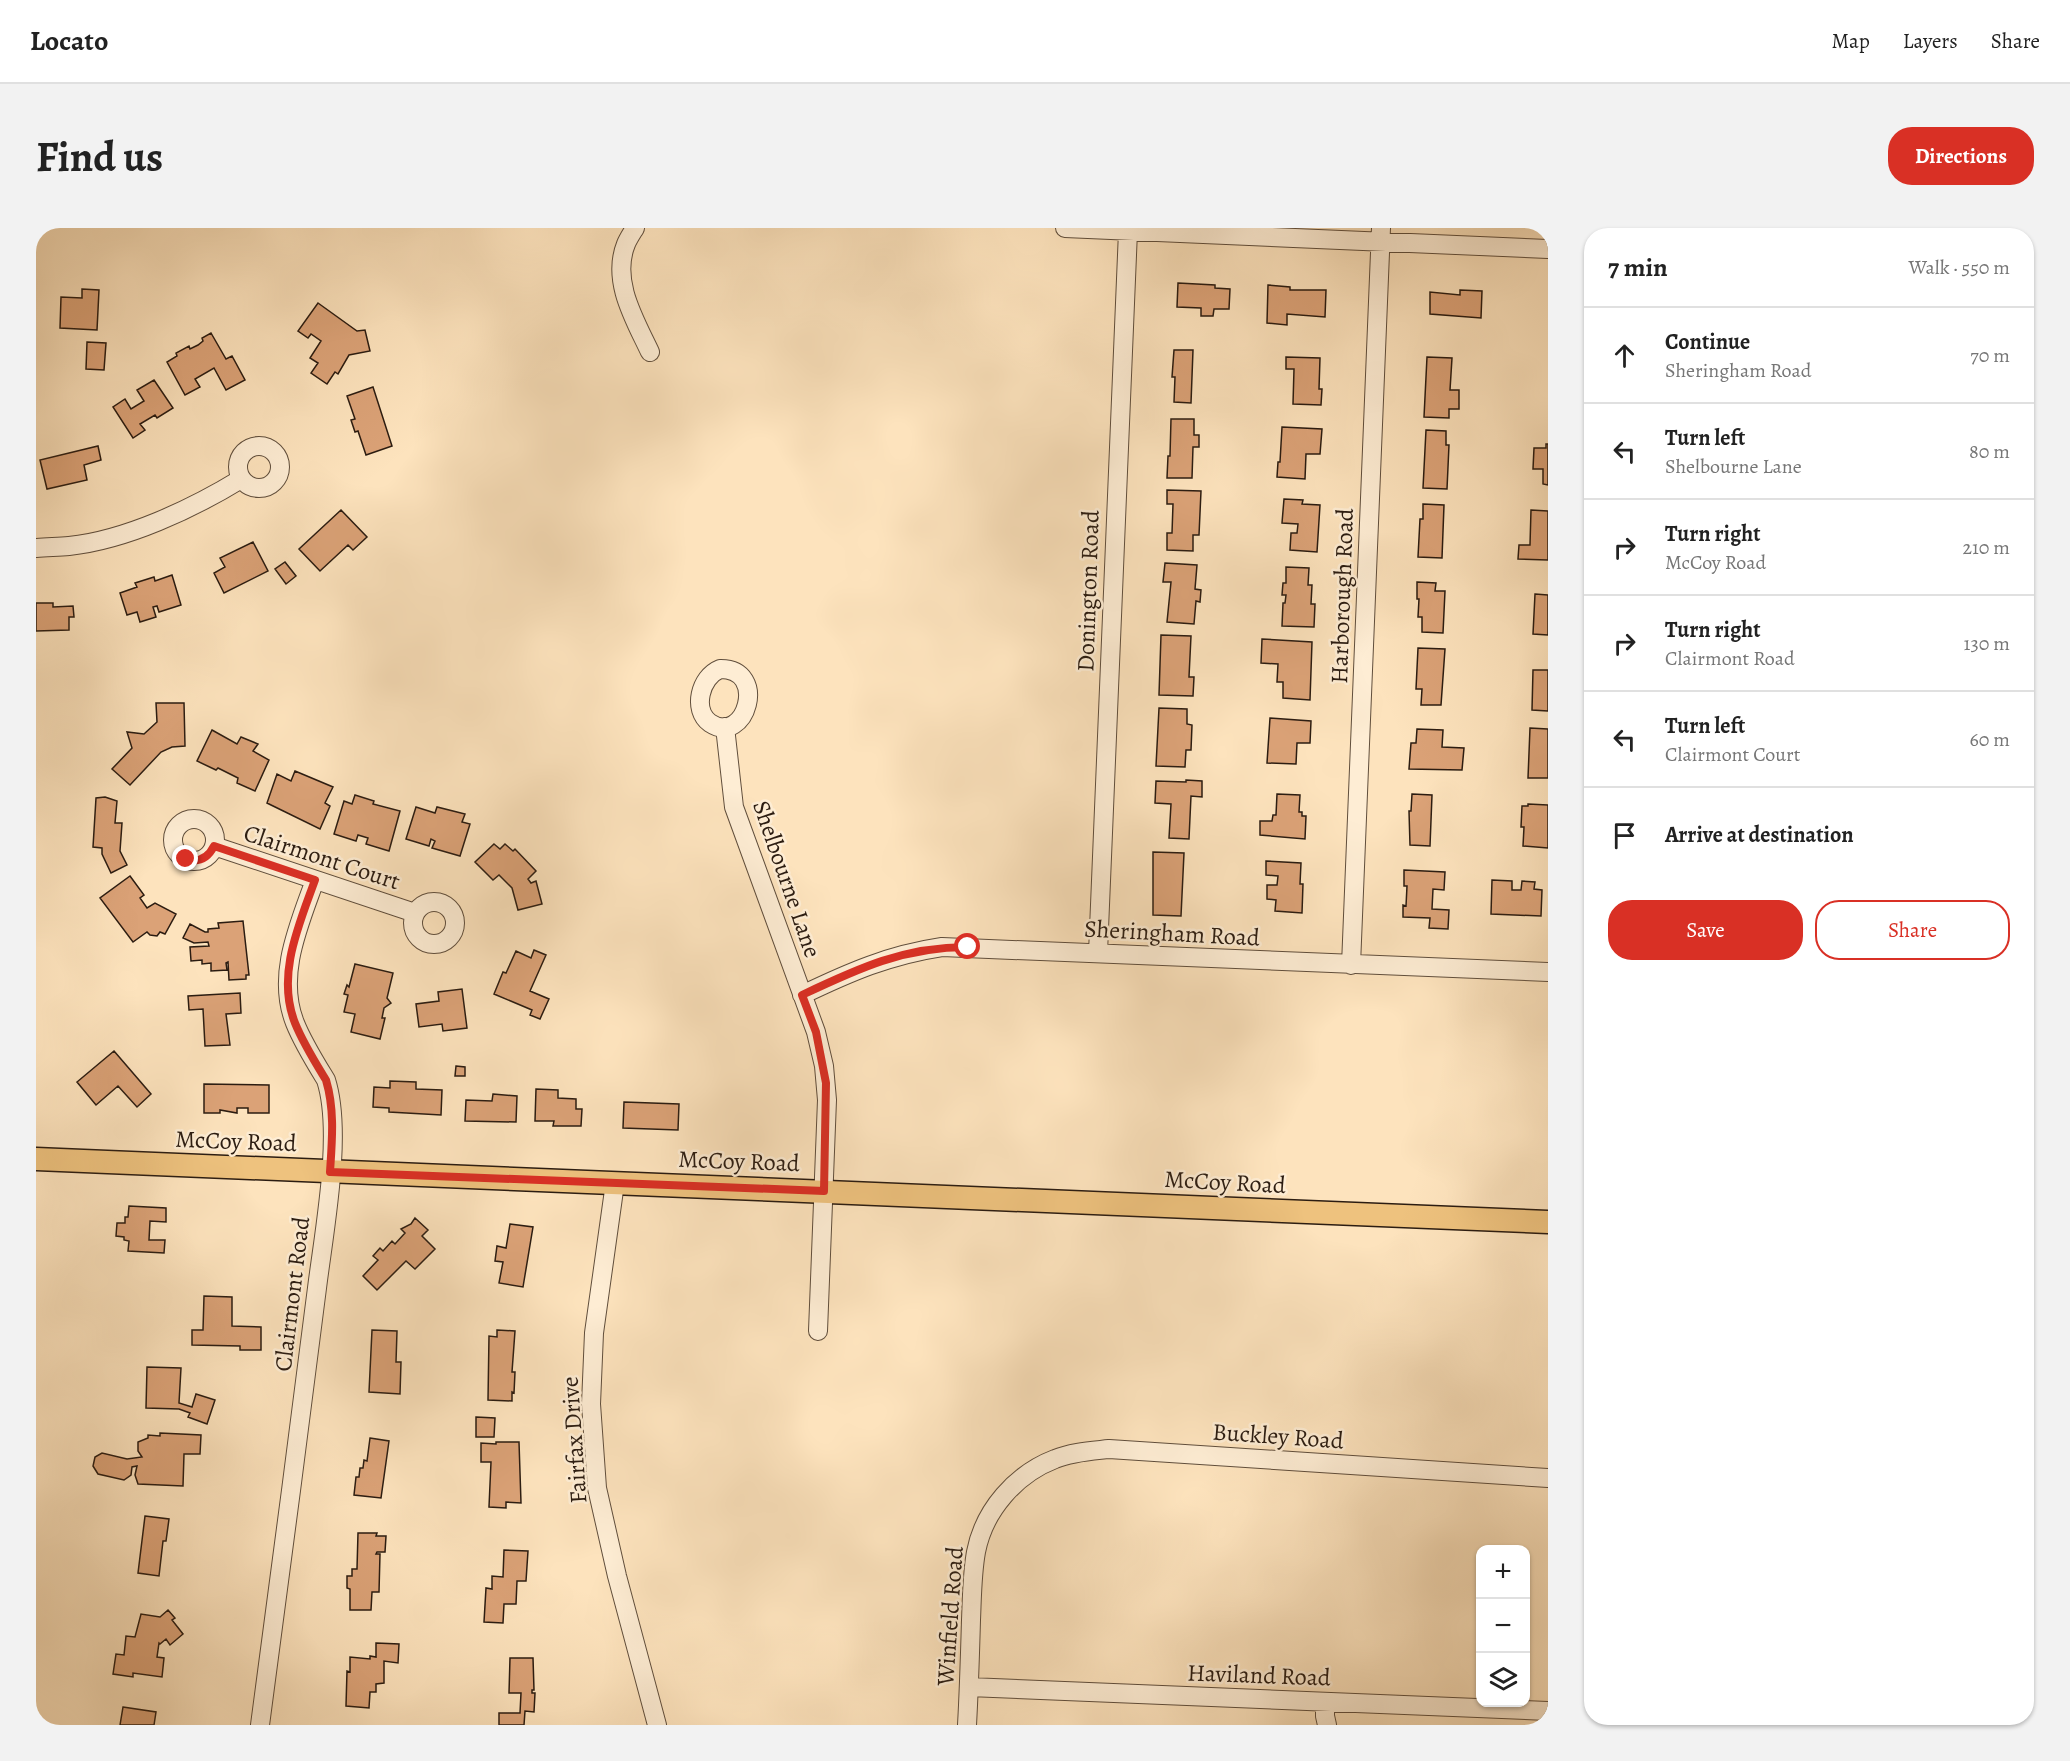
<!DOCTYPE html>
<html lang="en">
<head>
<meta charset="utf-8">
<style>
	body { margin:0; font-family:Alegreya,serif; background:#f2f2f2; color:#222 }
	.controls { position:absolute; right:18px; bottom:18px; display:grid; overflow:hidden; border-radius:12px; box-shadow:0 2px 4px #0004 }
	.controls button { width:54px; height:54px; display:grid; place-items:center; padding:0; border:0; border-bottom:2px solid #e0e0e0; background:#fff; color:#222; font:30px sans-serif }
	.stop { position:absolute; width:18px; height:18px; margin:-14px; border:4px solid #d93025; border-radius:50%; background:#fff }
	.stop.end { background:#d93025; border-color:#fff; box-shadow:0 2px 6px #0008 }
	.list { margin:0; padding:0; list-style:none }
	h2 { display:flex; justify-content:space-between; align-items:center; height:78px; margin:0; padding:0 24px; font-size:26px }
	h2 small { font-size:20px; font-weight:400; color:#767676 }
	.list li { display:grid; grid-template-columns:39px 1fr auto; gap:18px; align-items:center; box-sizing:border-box; height:96px; padding:0 24px; border-top:2px solid #e0e0e0 }
	.list b { display:block; font-size:22px; white-space:nowrap }
	.list p { margin:0; font-size:20px; white-space:nowrap; color:#767676 }
	.list em { font-size:20px; font-style:normal; color:#767676 }
	.actions { display:flex; gap:12px; padding:18px 24px }
	.actions a { flex:1; padding:14px 0; border:2px solid #d93025; border-radius:24px; text-align:center; font-size:21px; color:#d93025 }
	.actions .main { background:#d93025; color:#fff }
	.icon { flex:none; width:33px; height:33px; fill:none; stroke:currentColor; stroke-width:2; stroke-linecap:round; stroke-linejoin:round }
	.map { position:relative; flex:none; width:1512px; height:1497px; overflow:hidden; border-radius:24px }
	header { display:flex; align-items:center; gap:36px; box-sizing:border-box; height:84px; padding:0 30px; background:#fff; border-bottom:2px solid #e0e0e0 }
	header strong { font-size:28px }
	nav { display:flex; gap:33px; margin-inline-start:auto; font-size:21px }
	.intro { display:flex; align-items:center; justify-content:space-between; box-sizing:border-box; height:144px; padding:0 36px }
	h1 { margin:0; font-size:42px }
	.button { padding:15px 27px; border-radius:24px; background:#d93025; color:#fff; font-size:21px; font-weight:700 }
	main { display:flex; gap:36px; padding:0 36px }
	aside { flex:1; background:#fff; border-radius:24px; box-shadow:0 2px 4px #0004 }
	.map>svg:first-child { display:block }
	.building { fill:#dba277; stroke:#2b1c11; stroke-width:1.5 }
	.lines { fill:none; stroke-linecap:round; stroke-linejoin:round }
	.minor-casing { stroke:#604e3c; stroke-width:20 }
	.major-casing { stroke:#2b1c11; stroke-width:25 }
	.minor { stroke:#feedd4; stroke-width:18 }
	.major { stroke:#eec27e; stroke-width:22 }
	.route { stroke:#d93025; stroke-width:8 }
	.labels { text-anchor:middle; stroke-width:5; stroke-linejoin:round; paint-order:stroke }
	.street-label { font-size:24px; fill:#2b1c11; stroke:#feedd4 }
</style>
</head>
<body>
<header>
<strong>Locato</strong>
<nav><a>Map</a><a>Layers</a><a>Share</a></nav>
</header>
<div class="intro"><h1>Find us</h1><a class="button">Directions</a></div>
<main>
<div class="map">
<svg width="1512" height="1497" viewBox="0 0 1512 1497">
	<rect width="100%" height="100%" fill="#fde3bd"/>
	<filter id="stains"><feTurbulence type="fractalNoise" baseFrequency=".00333" numOctaves="4"/><feColorMatrix values="0 0 0 0 .2 0 0 0 0 .09 0 0 0 0 .02 0 0 0 .5 -.17"/></filter>
	<radialGradient id="worn" r=".72"><stop offset=".6" stop-color="#630" stop-opacity="0"/><stop offset="1" stop-color="#630" stop-opacity=".3"/></radialGradient>
	<path class="building" d="M1142,55L1179,57V60L1194,61L1193,81H1178L1177,88H1165V80L1141,79Z
		M1232,57L1254,59V62H1290L1289,89L1251,86V97L1231,95Z
		M46,61L63,62L61,102L24,100L25,69L46,70Z
		M1424,62L1446,63L1445,90L1394,86V64L1424,67Z
		M282,75L321,103L329,102L334,123L313,127L302,146L299,144L291,156L275,145L282,135L274,130L285,113L275,106L272,110L262,103Z
		M175,105L190,131L196,128L209,152L190,162L178,140L159,151L164,159L149,167L131,134L141,128L140,125L153,118L154,121L162,117L167,113L166,110Z
		M51,114L70,115L68,142L50,141Z
		M1138,122H1157L1155,175L1138,174L1139,149H1136Z
		M1250,129L1284,130L1283,161H1286L1285,177L1257,176L1258,141H1250Z
		M1391,129L1416,130L1414,162H1423V181H1413V190L1388,189Z
		M118,152L137,180L121,190L119,187L104,196L109,202L97,210L77,179L89,171L95,181L108,173L101,162Z
		M337,159L356,218L330,227L322,203L319,204L315,192L319,191L311,168Z
		M1135,191H1158V207H1163V219H1157L1156,250H1131L1132,228H1134Z
		M1246,199L1286,201L1284,226H1270L1269,251L1241,249L1242,234H1244Z
		M1390,202L1410,203V217H1413L1411,261L1387,260Z
		M1510,216H1512V257L1507,256V241H1497L1498,220H1510Z
		M62,218L65,232L48,237L51,252L11,261L4,232Z
		M1131,262L1165,263L1163,307H1157V323L1131,322V305H1136L1137,276H1131Z
		M1248,271L1267,272L1266,276L1284,277L1281,324L1254,322L1255,305H1261L1262,296L1246,295Z
		M1387,276L1408,277L1406,330L1382,329L1384,291H1387Z
		M305,282L331,309L317,322L312,317L284,343L263,321Z
		M1495,282L1512,283V332L1482,331L1483,317H1494Z
		M217,314L232,343L188,365L178,345L189,339L184,330Z
		M249,334L260,348L250,356L239,341Z
		M1129,335L1161,337L1159,361L1165,362L1164,374L1160,373L1158,396L1131,394L1135,354H1127Z
		M1250,339L1273,340L1272,357H1276L1275,376H1279L1278,399L1246,398L1247,375H1249L1250,367H1246L1247,355H1250Z
		M136,347L145,377L123,384L121,378L117,379L120,389L104,394L101,384L91,387L84,365L101,359L99,355L118,349L119,353Z
		M1381,354L1400,355L1399,363H1409L1407,405L1386,404V389H1382L1383,371H1381Z
		M1499,366L1512,367V407L1497,406Z
		M0,375H17V379L37,378L38,389H33V402L0,403Z
		M1125,407L1155,408L1153,449H1158L1157,468L1123,467Z
		M1226,411L1276,414L1274,472L1247,470V454H1241L1242,436L1225,435Z
		M1382,420L1409,421L1405,477H1385L1386,461H1380Z
		M1497,442H1512V483L1496,482Z
		M120,475H148L149,518L136,519L125,524L94,557L76,541L96,520L91,504L108,506L121,494Z
		M1123,480L1151,481V496L1156,497L1155,522H1150L1149,539L1120,538Z
		M1234,490L1275,493L1274,515H1261L1260,536L1231,535Z
		M1494,500L1512,501V550H1492Z
		M1381,501L1407,502L1406,519L1428,520L1426,542L1373,541L1375,515H1380Z
		M176,502L201,516L205,509L222,516L217,523L233,532L219,563L201,555L202,550L182,540L180,542L161,533Z
		M259,543L297,559L289,575L294,578L284,601L231,575L241,546L255,553Z
		M1150,552L1166,553V569L1155,568L1153,611L1133,610L1135,576L1119,575L1120,553L1150,554Z
		M1241,566L1264,567L1263,584H1266V588H1270L1269,611L1224,607V593H1236L1237,587H1240Z
		M1376,566L1396,567L1394,618L1374,617L1373,583H1375Z
		M319,567L338,573L337,576L364,583L353,623L330,616L332,610L322,607L320,613L298,606L308,573L316,576Z
		M69,569L81,573L79,595H86L84,623L91,637L75,645L66,626V620L57,619L60,570Z
		M1492,576L1512,577V620L1487,618L1488,599H1485L1486,578H1492Z
		M380,579L399,585L401,579L429,586L426,594L434,596L424,628L396,620L399,613L395,611L393,618L370,611Z
		M458,616L464,621L469,616L477,623L479,621L500,643L492,651L495,655L500,653L506,676L482,682L476,660L463,647L457,652L439,634Z
		M1117,624L1148,625L1145,688L1117,687Z
		M1230,633L1265,635L1264,656H1267L1266,685L1239,683L1240,672L1231,671V657H1241L1242,648L1230,647Z
		M1368,642L1409,644L1408,662L1397,661L1396,681L1413,682L1412,701L1393,700L1394,690L1367,689V677L1370,678L1371,658H1368Z
		M94,648L108,667L104,670L111,680L119,675L140,686L129,706L124,704L121,708L114,707L111,704L97,714L64,670Z
		M1456,652L1476,653V662H1485L1486,653L1499,654L1498,661L1506,662L1505,688L1455,686Z
		M207,693L213,747H210V751L193,752L192,734L190,735L191,742L175,743V735L166,736V732L155,733L154,719L173,718L172,714L158,715L147,710L154,696L169,704H172V701L183,700L182,695Z
		M498,722L510,727L494,763L513,771L504,791L494,787L496,782L458,766L467,744L470,745L480,723L495,730Z
		M319,736L357,745L351,770L355,775L348,780L346,790H349L344,811L315,804L319,786L308,784L312,767L308,766L311,757L313,759Z
		M426,761L431,800L407,803L406,796L383,799L380,776L403,773L402,764Z
		M204,765L205,785L190,786L194,817L169,818L167,781L153,782L152,768Z
		M78,823L115,866L101,879L82,858L60,877L41,854Z
		M420,838L429,839V848H419Z
		M354,853L380,854V861L406,862L405,887L353,884V880L337,879L338,859L354,860Z
		M168,856L233,857V885H212V880H201V885L184,882V885H168Z
		M500,861L522,862V870L540,871V881H546L545,898H517L518,893H499Z
		M457,866L481,868L480,894L429,893L430,872L456,873Z
		M588,874L643,876L642,902L587,900Z
		M93,978L130,980V994L114,993L113,1012H129L128,1025L92,1023L93,1013L88,1012V1009L80,1008L81,995H89V989H92Z
		M379,990L392,1002L386,1008L399,1021L379,1041L370,1033L341,1062L327,1048L342,1032L337,1028L344,1020L347,1023L356,1013L359,1016L369,1005L365,1001L375,996Z
		M474,996L497,999L487,1059L463,1055L467,1034L459,1033L461,1018L470,1020Z
		M168,1068L196,1069V1098L225,1099V1122H204V1118L156,1117V1102H167Z
		M336,1102L361,1103L360,1134H365L364,1166L333,1164Z
		M461,1102L479,1103L476,1144H479L478,1165L476,1164V1173L452,1172L453,1108L461,1109Z
		M111,1139L145,1140L143,1175L156,1179L160,1166L179,1172L171,1196L152,1189L154,1185L143,1181L110,1180Z
		M440,1189L459,1190L458,1209H440Z
		M124,1205L165,1207L164,1226H148L147,1258L102,1256L99,1247L101,1238L96,1239L95,1247L88,1252L62,1246L57,1238L59,1229L66,1225L91,1231L106,1229L102,1223V1214L112,1210V1207L124,1208Z
		M334,1210L353,1213L345,1270L318,1267L320,1249H323L324,1240H327L328,1232L331,1233Z
		M460,1214H483L485,1275L470,1274V1280L453,1279L455,1234H445V1215L460,1216Z
		M109,1288L133,1291L130,1313H127L123,1348L102,1345Z
		M322,1305H341L340,1308H350L349,1324H341L340,1326H344L343,1364H336L335,1382H314V1361L311,1360V1348H316V1341H321Z
		M468,1322L492,1323L490,1353H481L480,1376H468L467,1395L448,1394L450,1360L456,1361V1348L467,1349Z
		M132,1382L139,1390L136,1392L147,1406L134,1417L130,1411L124,1416L123,1415L121,1429L128,1430L126,1449L97,1445V1449L77,1446L80,1426L88,1427L90,1408L99,1409L105,1386L124,1389Z
		M340,1415L363,1416L362,1435L348,1433V1455L340,1456V1464H334L333,1480L310,1478L311,1443L314,1444V1429L334,1431V1428L340,1429Z
		M474,1430H497L498,1462H496V1465H499L498,1484L489,1483L488,1497H463V1485H484L485,1465H473Z
		M87,1479L120,1484L118,1497H84Z"/>
	<g class="lines">
		<g class="minor-casing">
			<path id="minor" d="M599,0C596,5 592,11 590,16C575,53 599,92 614,124
				M1029,0L1512,21
				M202 239a21 21 0 1 1 42 0a21 21 0 1 1-42 0Z
				M0,320C11,319 22,319 33,318C90,312 156,281 205,251
				M684,441C733,440 710,519 674,495C656,482 664,449 684,441Z
				M689,499L698,579L780,804L788,838L791,872L782,1103
				M137 612a21 21 0 1 1 42 0a21 21 0 1 1-42 0Z
				M178,618L379,685
				M377 695a21 21 0 1 1 42 0a21 21 0 1 1-42 0Z
				M1062,725L1092,3
				M1315,737L1345,0
				M766,767C814,744 853,727 906,719L1512,744
				M579,955L558,1105L555,1176L561,1260L581,1348L621,1497
				M933,1459L1512,1483
				M1289,1474V1488L1291,1497
				M224,1497C243,1351 263,1206 281,1060C288,1003 307,905 290,852C279,834 267,815 259,795C240,747 263,697 279,652
				M931,1497C933,1462 934,1427 935,1392C936,1369 936,1346 940,1324C948,1282 980,1246 1019,1231C1036,1224 1055,1223 1073,1221L1512,1250"/>
		</g>
		<g class="major-casing">
			<path id="major" d="M0,931L1512,994"/>
		</g>
		<use href="#minor" class="minor"/>
		<use href="#major" class="major"/>
	</g>
	<g class="lines">
		<path class="route" d="M150,631C163,635 172,630 178,618L279,652C263,697 240,747 259,795C267,815 279,834 290,852C299,882 296,913 294,944L788,963L790,855L780,804L766,767C823,740 868,719 932,719"/>
	</g>
	<g class="labels">
		<g class="street-label">
			<text transform="translate(1052 363) rotate(-88)" y="8">Donington Road</text>
			<text transform="translate(1306 368) rotate(-88)" y="8">Harborough Road</text>
			<text transform="translate(286 629) rotate(18)" y="8">Clairmont Court</text>
			<text transform="translate(751 651) rotate(71)" y="8">Shelbourne Lane</text>
			<text transform="translate(1136 705) rotate(3)" y="8">Sheringham Road</text>
			<text transform="translate(200 913) rotate(2)" y="8">McCoy Road</text>
			<text transform="translate(703 933) rotate(2)" y="8">McCoy Road</text>
			<text transform="translate(1189 954) rotate(3)" y="8">McCoy Road</text>
			<text transform="translate(256 1066) rotate(-83)" y="8">Clairmont Road</text>
			<text transform="translate(1242 1208) rotate(4)" y="8">Buckley Road</text>
			<text transform="translate(538 1212) rotate(-94)" y="8">Fairfax Drive</text>
			<text transform="translate(914 1388) rotate(-86)" y="8">Winfield Road</text>
			<text transform="translate(1223 1447) rotate(2)" y="8">Haviland Road</text>
		</g>
	</g>
	<rect width="100%" height="100%" filter="url(#stains)"/>
	<rect width="100%" height="100%" fill="url(#worn)"/>
</svg>
<div class="controls">
<button>+</button>
<button>−</button>
<button><svg class="icon" aria-label="layers" viewBox="0 0 24 24"><path d="M12 4l9 5-9 5-9-5zM3 14l9 5 9-5"/></svg></button>
</div>
<div class="stop" style="left:932px;top:719px"></div>
<div class="stop end" style="left:150px;top:631px"></div>
</div>
<aside>
<h2>7 min<small>Walk · 550 m</small></h2>
<ul class="list">
<li><svg class="icon" aria-label="ahead" viewBox="0 0 24 24"><path d="M12 20V5M6 11l6-6 6 6"/></svg><div><b>Continue</b><p>Sheringham Road</p></div><em>70 m</em></li>
<li><svg class="icon" aria-label="left" viewBox="0 0 24 24"><path d="M17 20v-9H6M10 6l-5 5 5 5"/></svg><div><b>Turn left</b><p>Shelbourne Lane</p></div><em>80 m</em></li>
<li><svg class="icon" aria-label="right" viewBox="0 0 24 24"><path d="M7 20v-9h11M14 6l5 5-5 5"/></svg><div><b>Turn right</b><p>McCoy Road</p></div><em>210 m</em></li>
<li><svg class="icon" aria-label="right" viewBox="0 0 24 24"><path d="M7 20v-9h11M14 6l5 5-5 5"/></svg><div><b>Turn right</b><p>Clairmont Road</p></div><em>130 m</em></li>
<li><svg class="icon" aria-label="left" viewBox="0 0 24 24"><path d="M17 20v-9H6M10 6l-5 5 5 5"/></svg><div><b>Turn left</b><p>Clairmont Court</p></div><em>60 m</em></li>
<li><svg class="icon" aria-label="arrive" viewBox="0 0 24 24"><path d="M6 21V4h12l-3 4 3 4H6"/></svg><div><b>Arrive at destination</b></div></li>
</ul>
<div class="actions"><a class="main">Save</a><a>Share</a></div>
</aside>
</main>
</body>
</html>
